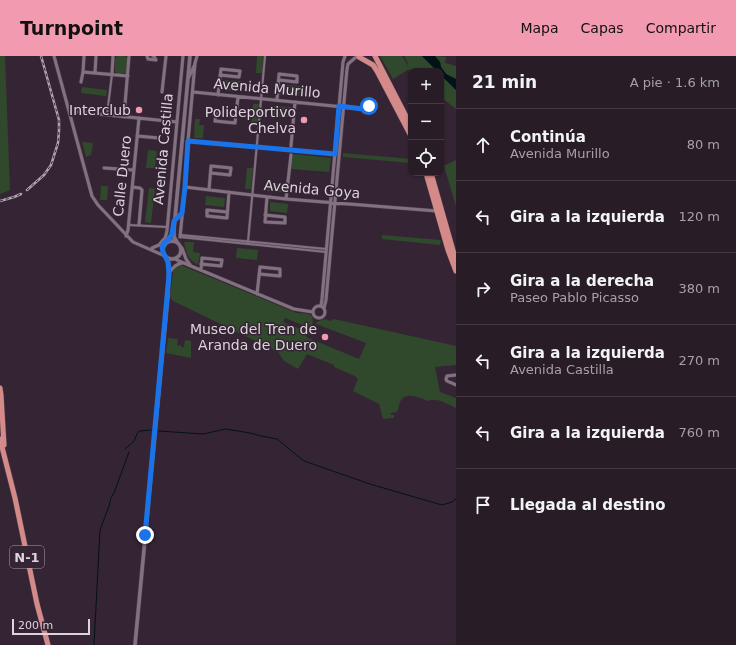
<!DOCTYPE html>
<html lang="es">
<head>
<meta charset="utf-8">
<style>
	body { margin:0; font-family:"DejaVu Sans",sans-serif; background:#342933; color:#f1f3f6 }
	.controls { position:absolute; right:12px; top:12px; display:grid; overflow:hidden; border-radius:8px; box-shadow:0 1px 3px #0004 }
	.controls button { width:36px; height:36px; display:grid; place-items:center; padding:0; border:0; border-bottom:1px solid #443a44; background:#281c27; color:#f1f3f6; font:20px sans-serif }
	.scale { position:absolute; left:12px; bottom:10px; width:78px; box-sizing:border-box; padding-left:4px; border:2px solid #ddd3dc; border-top:0; font-size:11px; line-height:14px; white-space:nowrap; color:#ddd3dc; -webkit-text-stroke:3px #352534; paint-order:stroke }
	.stop { position:absolute; width:12px; height:12px; margin:-9px; border:3px solid #1a73e8; border-radius:50%; background:#fff }
	.stop.end { background:#1a73e8; border-color:#fff; box-shadow:0 1px 4px #0008 }
	.list { margin:0; padding:0; list-style:none }
	h2 { display:flex; justify-content:space-between; align-items:center; height:52px; margin:0; padding:0 16px; font-size:17px }
	h2 small { font-size:13px; font-weight:400; color:#a5a1a7 }
	.list li { display:grid; grid-template-columns:26px 1fr auto; gap:12px; align-items:center; box-sizing:border-box; height:72px; padding:0 16px; border-top:1px solid #443a44 }
	.list b { display:block; font-size:15px; white-space:nowrap }
	.list p { margin:0; font-size:13px; white-space:nowrap; color:#a5a1a7 }
	.list em { font-size:13px; font-style:normal; color:#a5a1a7 }
	.icon { flex:none; width:22px; height:22px; fill:none; stroke:currentColor; stroke-width:2; stroke-linecap:round; stroke-linejoin:round }
	.map { position:relative; flex:none; width:456px; height:589px; overflow:hidden }
	header { display:flex; align-items:center; gap:24px; box-sizing:border-box; height:56px; padding:0 20px; background:#f29aaf; color:#111 }
	header strong { font-size:19px }
	nav { display:flex; gap:22px; margin-inline-start:auto; font-size:14px }
	main { display:flex }
	aside { flex:1; background:#281c27 }
	.map>svg:first-child { display:block }
	.green { fill:#30482b; fill-rule:evenodd }
	.water { fill:#021317 }
	.lines { fill:none; stroke-linecap:round; stroke-linejoin:round }
	.stream { stroke:#021317; stroke-width:1 }
	.pedestrian-casing { stroke:#4e414d; stroke-width:3 }
	.minor-casing { stroke:#4e414d; stroke-width:4 }
	.tertiary-casing { stroke:#4e414d; stroke-width:4.5 }
	.trunk-casing { stroke:#4e414d; stroke-width:6 }
	.pedestrian { stroke:#837081; stroke-width:2 }
	.minor { stroke:#837081; stroke-width:3 }
	.tertiary { stroke:#837081; stroke-width:3.5 }
	.trunk { stroke:#d48a89; stroke-width:5 }
	.rail-casing { stroke:#afa4ae; stroke-width:2.5 }
	.rail { stroke:#352534; stroke-width:1; stroke-dasharray:3; stroke-linecap:butt }
	.route { stroke:#1a73e8; stroke-width:5 }
	.poi-dot { fill:#f29aaf; stroke:#352534; stroke-width:1.5 }
	.labels { text-anchor:middle; stroke-width:3; stroke-linejoin:round; paint-order:stroke }
	.shield { fill:#352534; stroke:#ab9faa; stroke-width:1 }
	.shield-label { font-size:13px; font-weight:bold; fill:#ddd3dc }
	.street-label { font-size:14px; fill:#ddd3dc; stroke:#352534 }
	.poi-label { font-size:14px; fill:#ddd3dc; stroke:#352534; text-anchor:end }
</style>
</head>
<body>
<header>
<strong>Turnpoint</strong>
<nav><a>Mapa</a><a>Capas</a><a>Compartir</a></nav>
</header>
<main>
<div class="map">
<svg width="456" height="589" viewBox="0 0 456 589">
	<rect width="100%" height="100%" fill="#352534"/>
	<path class="green" d="M0,0H5L10,134L0,138Z
		M117,0H125L128,3L127,15L126,17H118L115,16V3Z
		M257,0H263L262,17H256Z
		M380,0H402L408,10L407,5L404,0H422L437,15H411V17L409,13L393,23Z
		M435,0L446,1L445,7L456,10V23L446,18L441,11L440,6Z
		M441,19L456,34V53L441,41Z
		M223,24L241,25L240,35L222,34Z
		M280,28L300,30L299,40L279,39Z
		M82,31L107,34L106,40L81,37Z
		M253,48H259L257,70L251,69Z
		M274,50L291,51V61L273,60Z
		M195,63H200L199,69H204L203,82H194Z
		M82,86L93,87L91,99L86,101Z
		M148,94L157,95L155,112H146Z
		M343,97L411,103V107L343,101Z
		M293,98L331,102L329,116L291,113Z
		M456,104V150L444,110Z
		M247,112H253L251,133H245Z
		M268,127L284,128L283,136L267,135Z
		M101,130H108L107,144H100Z
		M149,132L155,133L151,167L145,166Z
		M206,140L225,142L224,151L205,149Z
		M270,146L288,148L287,157L270,155Z
		M382,179L441,184L440,189L382,183Z
		M184,186H194L193,196L200,197L198,209C188,204 186,196 184,186Z
		M237,192L258,194L257,204L236,202Z
		M180,209L183,210L297,257C301,257 305,257 308,258C317,260 311,273 309,278H307L306,281L359,303L366,287L316,268V266L325,263L331,265L334,263L456,290V309L435,311L440,336L456,342V352C447,348 437,341 427,345C422,342 407,336 402,343C399,346 399,352 397,356L391,357V359H394V362L383,363L379,348L353,335L358,323L355,320L334,311V309L307,298L298,313L284,305L278,296L173,245L170,241L173,216C174,212 176,210 180,209ZM285,262L310,272L308,276L283,266Z
		M168,282L178,283L177,290L181,289V291H184L185,284L191,285V302L166,297Z"/>
	<path class="water" d="M422,0H435L440,6L441,11L446,18L456,23V34L441,19V15H437Z"/>
	<g class="lines">
		<path class="stream" d="M159,375L203,378L226,373L250,377L261,380L277,383L304,405L370,428L442,449L452,446L456,443
			M125,393L134,385L137,378L139,375L151,374
			M94,589L100,474L109,450L111,442L114,437L129,396"/>
		<g class="pedestrian-casing">
			<path id="pedestrian" d="M107,59L112,18
				M188,85L334,98
				M129,169L167,171
				M181,179L326,193
				M180,181L326,196
				M248,186L265,0"/>
		</g>
		<g class="minor-casing">
			<path id="minor" d="M54,0L92,140L98,149L133,186L165,200
				M84,0L83,16L128,20
				M147,0L148,3L156,4L154,0H153
				M95,17L96,0
				M112,18L113,0
				M189,21L194,10
				M81,26L83,16
				M162,36L166,0
				M193,36L363,53
				M218,39L221,13L240,15L239,21L220,19
				M277,44L279,18L297,20V26L279,24
				M362.5 53a3.5 3.5 0 1 1 7 0a3.5 3.5 0 1 1-7 0Z
				M69,55L177,66
				M236,60L216,58L215,65L235,67L238,41
				M124,61L129,0
				M137,80L159,82
				M291,90L295,46
				M104,112L134,114
				M132,131L140,132L142,134L139,169
				M185,131L286,143L437,155V156
				M209,134L211,110L231,112L230,119L211,117
				M286,143L291,99
				M227,156L207,154V160L227,162L229,136
				M265,159L285,161V167L265,166L267,141
				M126,180L128,174L139,62
				M180,181L185,131L188,85L195,7L197,0
				M164,187L167,175L183,0
				M152,192L159,189L164,183
				M182,192L186,203L191,210
				M175,203L179,205L294,253L313,256
				M201,214L202,202L222,204L221,210L201,208
				M170,216C173,211 176,208 182,207
				M257,238L260,211L280,213V220L259,218
				M313 256a6 6 0 1 1 12 0a6 6 0 1 1-12 0Z
				M321,250L322,243L343,6L345,0
				M324,252L326,244L347,13L348,8L356,1
				M456,319L447,320L446,323L447,325L456,329"/>
		</g>
		<g class="tertiary-casing">
			<path id="tertiary" d="M163 194a9 9 0 1 1 18 0a9 9 0 1 1-18 0Z
				M177,186L174,181V173L190,0
				M135,589L168,239L169,209L168,206L165,200"/>
		</g>
		<g class="trunk-casing">
			<path id="trunk" d="M375,0L411,70
				M359,1L373,9L377,15L411,80
				M426,117L448,194L456,215
				M431,117L456,205
				M0,332L1,339L4,389
				M0,383L15,442L37,548L48,589"/>
		</g>
		<use href="#pedestrian" class="pedestrian"/>
		<use href="#minor" class="minor"/>
		<use href="#tertiary" class="tertiary"/>
		<use href="#trunk" class="trunk"/>
		<g class="rail-casing">
			<path id="rail" d="M27,134L44,119L51,109L58,87L59,75V64L41,0
				M0,145L14,141L21,138"/>
		</g>
		<use href="#rail" class="rail"/>
	</g>
	<g class="lines">
		<path class="route" d="M145,479L169,219L168,206L163,196L162,191L164,187L169,183L172,178L174,165L182,157L185,131L188,85L335,98L339,50L363,53L365,50H369"/>
	</g>
	<g class="poi-dot">
		<circle cx="139" cy="54" r="4"/>
		<circle cx="304" cy="64" r="4"/>
		<circle cx="325" cy="281" r="4"/>
	</g>
	<g class="labels">
		<rect class="shield" x="10" y="490" width="34" height="22" rx="3"/>
		<g class="shield-label">
			<text x="27" y="506">N-1</text>
		</g>
		<g class="street-label">
			<text transform="translate(267 32) rotate(5)" y="5">Avenida Murillo</text>
			<text transform="translate(163 93) rotate(-85)" y="5">Avenida Castilla</text>
			<text transform="translate(122 120) rotate(-84)" y="5">Calle Duero</text>
			<text transform="translate(312 133) rotate(5)" y="5">Avenida Goya</text>
		</g>
		<g class="poi-label">
			<text x="131" y="59">Interclub</text>
			<text x="296" y="61">Polideportivo<tspan x="296" dy="16">Chelva</tspan></text>
			<text x="317" y="278">Museo del Tren de<tspan x="317" dy="16">Aranda de Duero</tspan></text>
		</g>
	</g>
</svg>
<div class="controls">
<button>+</button>
<button>−</button>
<button><svg class="icon" aria-label="locate" viewBox="0 0 24 24"><circle cx="12" cy="12" r="6"/><path d="M12 2v4M12 18v4M2 12h4M18 12h4"/></svg></button>
</div>
<div class="scale">200 m</div>
<div class="stop" style="left:369px;top:50px"></div>
<div class="stop end" style="left:145px;top:479px"></div>
</div>
<aside>
<h2>21 min<small>A pie · 1.6 km</small></h2>
<ul class="list">
<li><svg class="icon" aria-label="ahead" viewBox="0 0 24 24"><path d="M12 20V5M6 11l6-6 6 6"/></svg><div><b>Continúa</b><p>Avenida Murillo</p></div><em>80 m</em></li>
<li><svg class="icon" aria-label="left" viewBox="0 0 24 24"><path d="M17 20v-9H6M10 6l-5 5 5 5"/></svg><div><b>Gira a la izquierda</b></div><em>120 m</em></li>
<li><svg class="icon" aria-label="right" viewBox="0 0 24 24"><path d="M7 20v-9h11M14 6l5 5-5 5"/></svg><div><b>Gira a la derecha</b><p>Paseo Pablo Picasso</p></div><em>380 m</em></li>
<li><svg class="icon" aria-label="left" viewBox="0 0 24 24"><path d="M17 20v-9H6M10 6l-5 5 5 5"/></svg><div><b>Gira a la izquierda</b><p>Avenida Castilla</p></div><em>270 m</em></li>
<li><svg class="icon" aria-label="left" viewBox="0 0 24 24"><path d="M17 20v-9H6M10 6l-5 5 5 5"/></svg><div><b>Gira a la izquierda</b></div><em>760 m</em></li>
<li><svg class="icon" aria-label="arrive" viewBox="0 0 24 24"><path d="M6 21V4h12l-3 4 3 4H6"/></svg><div><b>Llegada al destino</b></div></li>
</ul>
</aside>
</main>
</body>
</html>
